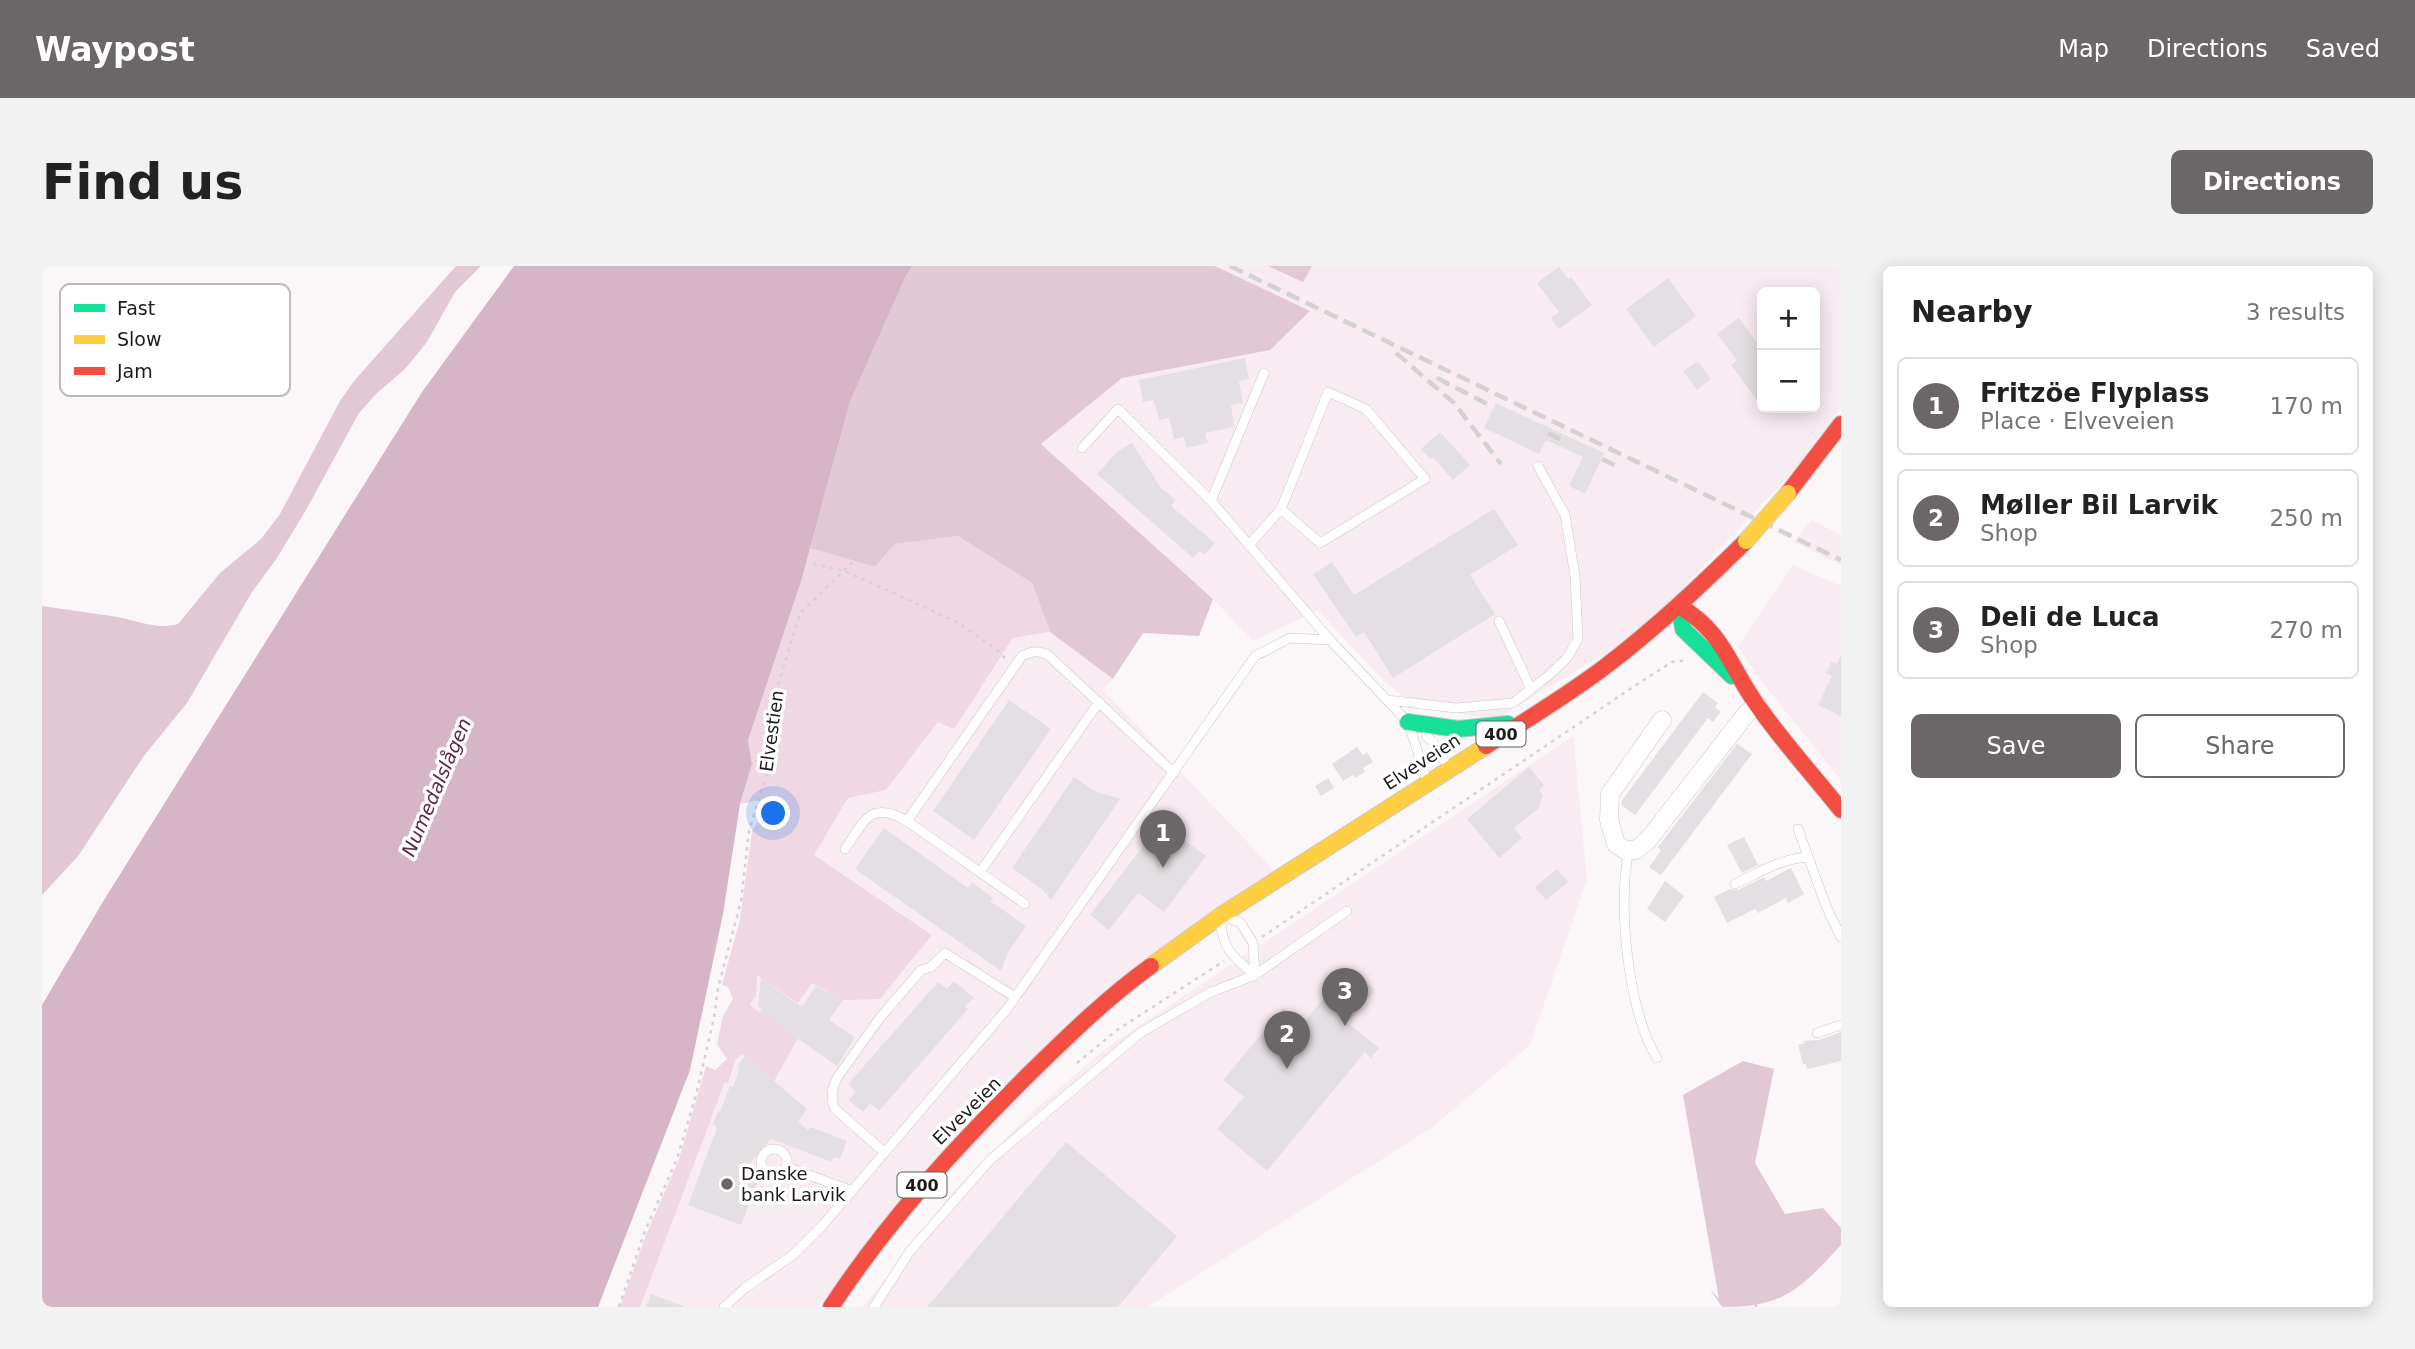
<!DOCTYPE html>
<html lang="en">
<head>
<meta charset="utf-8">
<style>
	body { margin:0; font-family:"DejaVu Sans",sans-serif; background:#f2f2f2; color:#222 }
	.controls { position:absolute; right:21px; top:21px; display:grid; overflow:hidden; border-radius:10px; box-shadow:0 4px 18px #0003 }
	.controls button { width:63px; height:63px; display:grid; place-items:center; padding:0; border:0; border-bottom:2px solid #e0e0e0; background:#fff; color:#222; font:35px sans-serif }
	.you { position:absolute; left:732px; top:548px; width:24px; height:24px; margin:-18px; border:5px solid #fff; border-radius:50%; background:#1a73e8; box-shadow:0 0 0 10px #1a73e833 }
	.badge { display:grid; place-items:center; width:46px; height:46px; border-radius:50%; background:#6b6668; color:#fff; font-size:23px; font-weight:700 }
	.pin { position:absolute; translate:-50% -58px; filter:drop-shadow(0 2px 4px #0008) }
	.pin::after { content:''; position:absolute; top:37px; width:24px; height:21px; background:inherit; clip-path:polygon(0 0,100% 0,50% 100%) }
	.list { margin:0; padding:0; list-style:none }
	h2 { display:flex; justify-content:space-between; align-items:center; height:91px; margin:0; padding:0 28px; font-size:30px }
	h2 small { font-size:23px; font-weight:400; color:#767676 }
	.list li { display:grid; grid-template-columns:46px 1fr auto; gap:21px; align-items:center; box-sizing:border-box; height:98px; margin:0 14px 14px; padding:0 14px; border:2px solid #e0e0e0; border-radius:10px }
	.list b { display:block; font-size:26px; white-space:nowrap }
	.list p { margin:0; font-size:23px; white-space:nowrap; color:#767676 }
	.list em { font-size:23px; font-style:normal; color:#767676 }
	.actions { display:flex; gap:14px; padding:21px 28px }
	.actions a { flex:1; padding:16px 0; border:2px solid #6b6668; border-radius:10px; text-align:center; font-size:24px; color:#6b6668 }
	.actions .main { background:#6b6668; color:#fff }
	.map { position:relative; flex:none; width:1799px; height:1041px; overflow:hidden; border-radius:10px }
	header { display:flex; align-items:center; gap:42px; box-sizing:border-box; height:98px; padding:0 35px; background:#6b6668; color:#fff }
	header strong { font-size:33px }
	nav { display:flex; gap:38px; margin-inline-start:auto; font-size:24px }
	.intro { display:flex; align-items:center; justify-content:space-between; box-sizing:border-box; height:168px; padding:0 42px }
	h1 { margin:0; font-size:49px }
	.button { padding:18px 32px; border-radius:10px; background:#6b6668; color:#fff; font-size:24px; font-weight:700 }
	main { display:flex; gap:42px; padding:0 42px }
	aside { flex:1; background:#fff; border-radius:10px; box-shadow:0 4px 18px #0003 }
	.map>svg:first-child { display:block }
	.built { fill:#f9ebf2; fill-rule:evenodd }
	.green { fill:#efd7e3 }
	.forest { fill:#e2c7d5 }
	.water { fill:#d6b5c6 }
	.building { fill:#e4dfe2 }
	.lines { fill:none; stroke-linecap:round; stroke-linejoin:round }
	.lane-casing { stroke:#ccc7c9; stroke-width:10 }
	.street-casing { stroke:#ccc7c9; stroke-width:19 }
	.fast-casing { stroke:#ccc7c9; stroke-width:18 }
	.slow-casing { stroke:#ccc7c9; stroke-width:18 }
	.jam-casing { stroke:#ccc7c9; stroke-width:18 }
	.path { stroke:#d5d2d3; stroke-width:2.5; stroke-dasharray:3.5 5; stroke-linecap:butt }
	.lane { stroke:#fefefe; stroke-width:9 }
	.street { stroke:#fefefe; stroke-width:18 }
	.fast { stroke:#16e098; stroke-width:16 }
	.slow { stroke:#ffcf43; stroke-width:16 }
	.jam { stroke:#f24e42; stroke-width:16 }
	.rail { stroke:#d3d1d2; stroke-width:4.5; stroke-dasharray:14 7; stroke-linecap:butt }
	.slow-bridge-casing { stroke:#d5d2d4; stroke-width:18; stroke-linecap:butt }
	.slow-bridge { stroke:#ffcf43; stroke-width:16 }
	.poi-dot { fill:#6b6668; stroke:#fff; stroke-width:2.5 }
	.labels { text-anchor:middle; stroke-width:7; stroke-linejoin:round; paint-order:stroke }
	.shield { fill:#fff; stroke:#625e5f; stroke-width:2 }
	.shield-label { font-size:16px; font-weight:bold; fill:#1e191b }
	.street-label { font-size:18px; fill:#1e191b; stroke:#fff }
	.poi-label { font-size:18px; fill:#1e191b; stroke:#fff; text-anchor:start }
	.water-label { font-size:19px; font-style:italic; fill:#5d2647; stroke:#fff }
	.key { fill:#fff; stroke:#bcbabb; stroke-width:2 }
	.key-label { font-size:19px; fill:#1e191b }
</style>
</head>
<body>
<header>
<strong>Waypost</strong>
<nav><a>Map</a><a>Directions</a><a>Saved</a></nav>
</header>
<div class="intro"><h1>Find us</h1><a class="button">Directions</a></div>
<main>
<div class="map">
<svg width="1799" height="1041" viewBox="0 0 1799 1041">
	<rect width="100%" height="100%" fill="#fbf6f8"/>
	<path class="built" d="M1173,0H1226L1261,16L1270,0H1799V142L1768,187L1604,362L1455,453L1374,441L1342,415L1276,344L1211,375L1171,333L999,178L1080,112L1228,84L1268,45ZM1720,26H1773V142H1720Z
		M1770,254L1799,269V299L1751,276Z
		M1751,299L1799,320V514L1716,411L1696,380Z
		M1008,366L1071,413L1061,424L1232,604L1152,657L775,1041H598L683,816L685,817L693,795L700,788L755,772L707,739L712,728L715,708L770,716L790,729L838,733L890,669L772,589L806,532L844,524L896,456L912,462L972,372Z
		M1531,470L1545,613L1488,779L1388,863L1105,1041H821L913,923L992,844L1067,780Z"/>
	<path class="green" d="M916,270L990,317L1008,366L971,372L912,463L896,456L844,524L806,532L772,589L890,669L838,733L801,734L770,717L756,737L715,709L714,730L707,739L756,772L732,815L700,788L693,795L686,817L683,816L598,1041H578L604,969L637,893L664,800L673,804L685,793L675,778L681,750L691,733L686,721L680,719L698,653L710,565L732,531L698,538L710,498L706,474L768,282L833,301L853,278Z"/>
	<path class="forest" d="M414,0H439L413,26L385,76L363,103L335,127L317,147L264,244L235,292L210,326L145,437L101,491L37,589L0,629V340C25,344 51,347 76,351C96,355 116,364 136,358L178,307L219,273L238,248L298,135L312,115Z
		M870,0H1173L1268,45L1228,84L1080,112L999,178L1171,333L1157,370L1101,367L1071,413L1008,366L990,317L916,270L853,278L833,301L768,282L808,136L863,12Z
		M1226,0H1270L1261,16Z
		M1701,795L1732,803L1713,897L1743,948L1781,942L1799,962V979C1758,1023 1743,1041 1680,1041L1668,1023L1677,1033L1641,829Z"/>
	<path class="water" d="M472,0H870L863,12L808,136L759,315L706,474L710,498L698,538L681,648L648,804L556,1041H0V739L62,634L380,126Z"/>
	<path class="building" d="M1517,1L1526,13L1529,11L1550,39L1517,63L1509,52L1517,46L1495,17Z
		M1626,12L1654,50L1612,81L1584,43Z
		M1697,52L1720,84V141L1689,99L1695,94L1675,68Z
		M1203,92L1207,113L1197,115L1201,137L1189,139L1192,161L1163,167L1166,177L1144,182L1142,171L1132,173L1127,152L1117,154L1112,134L1101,136L1097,114Z
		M1656,95L1669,113L1655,124L1641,105Z
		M1454,137L1562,187L1543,228L1527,220L1541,191L1504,174L1497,188L1442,162Z
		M1398,166L1428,199L1411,214L1391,191L1388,193L1379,183Z
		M1090,177L1119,222L1134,234L1129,240L1173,277L1162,289L1157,285L1151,292L1055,208L1076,185Z
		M1452,243L1476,279L1428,309L1453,348L1351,412L1322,366L1314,371L1271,308L1290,296L1312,329Z
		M1799,389V450L1776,439L1790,410L1784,407L1789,396L1795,398Z
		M1661,426L1676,437L1673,441L1679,446L1671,456L1666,452L1593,549L1579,539L1580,534Z
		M967,434L1009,463L932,574L891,545Z
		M1695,478L1710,488L1619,609L1607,601L1619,585L1616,581Z
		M1315,481L1321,489L1325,486L1331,496L1321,502L1323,506L1313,512L1311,509L1301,515L1290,498Z
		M1487,501L1502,519L1497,524L1501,529L1497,542L1472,562L1480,572L1457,592L1425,553Z
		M1032,511L1052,525L1078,533L1009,634L1000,623L970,602Z
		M1286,512L1292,522L1279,530L1273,520Z
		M1119,557L1164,590L1122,646L1096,627L1067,664L1048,649Z
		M842,562L926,622L930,616L951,632L948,635L984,660L966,686L959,705L813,603Z
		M1702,571L1716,599L1700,607L1685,579Z
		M1749,602L1762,628L1746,637L1744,632L1716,647L1713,643L1685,657L1672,631L1688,623L1696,624L1722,611L1724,615Z
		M1515,603L1526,616L1504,634L1493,621Z
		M1623,615L1642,630L1623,656L1605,643Z
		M1306,702L1333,724L1306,757L1337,782L1329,792L1323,786L1225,905L1175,863L1202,831L1181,814L1241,742L1261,758Z
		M719,712L760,741L774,720L801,734L787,754L813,771L795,800L717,746L720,743L716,740Z
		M912,715L932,732L923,740L926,743L837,845L828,837L821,846L807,834L814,826L806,818L896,716L905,723Z
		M1799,766V795L1765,803L1764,798H1761L1756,779L1763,777L1762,775L1777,774Z
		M703,790L765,843L756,856L766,864L769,861L805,875L798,893L792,891L790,896L729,873L700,906L717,912L699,959L646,939L675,862L671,858L676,845L678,846L688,820L691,821L698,800L696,798Z
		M1024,876L1135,970L1076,1041H885Z
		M609,1028L641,1040V1041H604Z"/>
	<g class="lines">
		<g class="lane-casing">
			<path id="lane" d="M1286,126L1324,143L1383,213L1278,277L1239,243Z
				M1040,182L1076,143L1169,235
				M1239,243L1207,279L1288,374L1362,452
				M1207,279L1169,235L1222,107
				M1457,355L1489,423
				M1345,434L1414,442L1471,437L1506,410L1525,392L1536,373L1533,310L1523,249L1496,200
				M1369,465L1384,512
				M1384,470L1391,476L1404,498
				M1756,563L1784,640L1799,671
				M803,583C823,554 829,534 865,555
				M1587,584C1575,636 1586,747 1615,792
				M938,606L1057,436
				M1693,618C1718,606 1738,593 1766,591
				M983,638L865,555L980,390C991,385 996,384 1006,389L1132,507
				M1178,650L1198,656L1211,677L1213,709C1189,690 1180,682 1178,650Z
				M1775,767L1799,759
				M719 896a13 13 0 1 1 26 0a13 13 0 1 1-26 0Z
				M842,886L793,843C788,832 790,823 795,812L837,753L879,704L889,701L903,687L973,731
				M745,901L808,924
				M682,1041L703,1022L751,989L780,960L965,743L1213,390L1248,372L1288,374
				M832,1041L868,985L948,894L1098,767L1167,727L1213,709L1305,645"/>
		</g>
		<g class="street-casing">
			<path id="street" d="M1620,454L1568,528L1567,554L1574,578L1583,584H1594L1606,574L1705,447L1715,439"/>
		</g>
		<g class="fast-casing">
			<path id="fast" d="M1637,340L1641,363L1690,410
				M1366,456L1416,463L1466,458"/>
		</g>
		<g class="slow-casing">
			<path id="slow" d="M1109,700L1178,650L1444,480"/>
		</g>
		<g class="jam-casing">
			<path id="jam" d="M1746,227L1799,158
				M1637,340C1682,366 1687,400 1715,439C1741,476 1771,509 1799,544
				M1444,480C1484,454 1526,429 1564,400C1614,362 1659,319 1704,275
				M789,1041C845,956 910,885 982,813C1023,773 1063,733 1109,700"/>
		</g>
		<path class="path" d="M771,298L803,305L915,356L954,383L964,393
			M1220,671L1600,415L1630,396L1644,394
			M1035,797L1075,764L1182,695
			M577,1041L603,965L635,893L654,829L672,752L676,722L699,635L707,565L727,501L736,446L735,423L758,347L815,292L832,257L834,228L838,220L854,210C859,182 848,156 846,129C843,87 870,37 887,0
			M1714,1041L1712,1028L1715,1017"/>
		<use href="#lane" class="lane"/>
		<use href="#street" class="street"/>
		<use href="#fast" class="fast"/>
		<use href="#slow" class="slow"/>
		<use href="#jam" class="jam"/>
		<path class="rail" d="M1188,0L1799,294
			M1354,87L1412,137L1459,198
			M1395,112L1451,141
			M1506,167L1520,174
			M1560,193L1578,202"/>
		<g class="slow-bridge-casing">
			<path id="slow-bridge" d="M1704,275L1746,227"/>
		</g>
		<use href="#slow-bridge" class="slow-bridge"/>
	</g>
	<circle class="poi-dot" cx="685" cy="918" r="7"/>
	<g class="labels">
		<g class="shield">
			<rect x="1434.5" y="455.5" width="49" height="25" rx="5"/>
			<rect x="855.5" y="906.5" width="49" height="25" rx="5"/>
		</g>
		<g class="shield-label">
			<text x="1459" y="474">400</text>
			<text x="880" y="925">400</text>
		</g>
		<g class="street-label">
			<text transform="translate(730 465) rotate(-82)" y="6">Elvestien</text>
			<text transform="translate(1380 496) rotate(-33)" y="6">Elveveien</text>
			<text transform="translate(925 845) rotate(-45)" y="6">Elveveien</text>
		</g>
		<g class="poi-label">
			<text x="699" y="914">Danske<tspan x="699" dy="21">bank Larvik</tspan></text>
		</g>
		<g class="water-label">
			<text transform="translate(394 521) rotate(-67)" y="7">Numedalslågen</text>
		</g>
	</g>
	<rect x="18" y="18" width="230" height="112" rx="10" class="key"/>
	<rect x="32" y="38" width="31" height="8" fill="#16e098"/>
	<rect x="32" y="69" width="31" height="9" fill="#ffcf43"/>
	<rect x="32" y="101" width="31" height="8" fill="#f24e42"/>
	<g class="key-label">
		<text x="75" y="49">Fast</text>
		<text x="75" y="80">Slow</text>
		<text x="75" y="112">Jam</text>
	</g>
</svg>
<div class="controls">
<button>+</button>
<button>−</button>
</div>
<div class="you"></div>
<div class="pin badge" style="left:1121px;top:602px">1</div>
<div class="pin badge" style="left:1245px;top:803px">2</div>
<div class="pin badge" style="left:1303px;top:760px">3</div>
</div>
<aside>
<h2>Nearby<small>3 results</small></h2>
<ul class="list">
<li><span class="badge">1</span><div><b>Fritzöe Flyplass</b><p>Place · Elveveien</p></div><em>170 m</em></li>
<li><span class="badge">2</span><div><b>Møller Bil Larvik</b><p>Shop</p></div><em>250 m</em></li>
<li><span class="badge">3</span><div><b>Deli de Luca</b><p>Shop</p></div><em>270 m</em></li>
</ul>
<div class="actions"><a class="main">Save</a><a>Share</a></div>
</aside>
</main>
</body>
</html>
